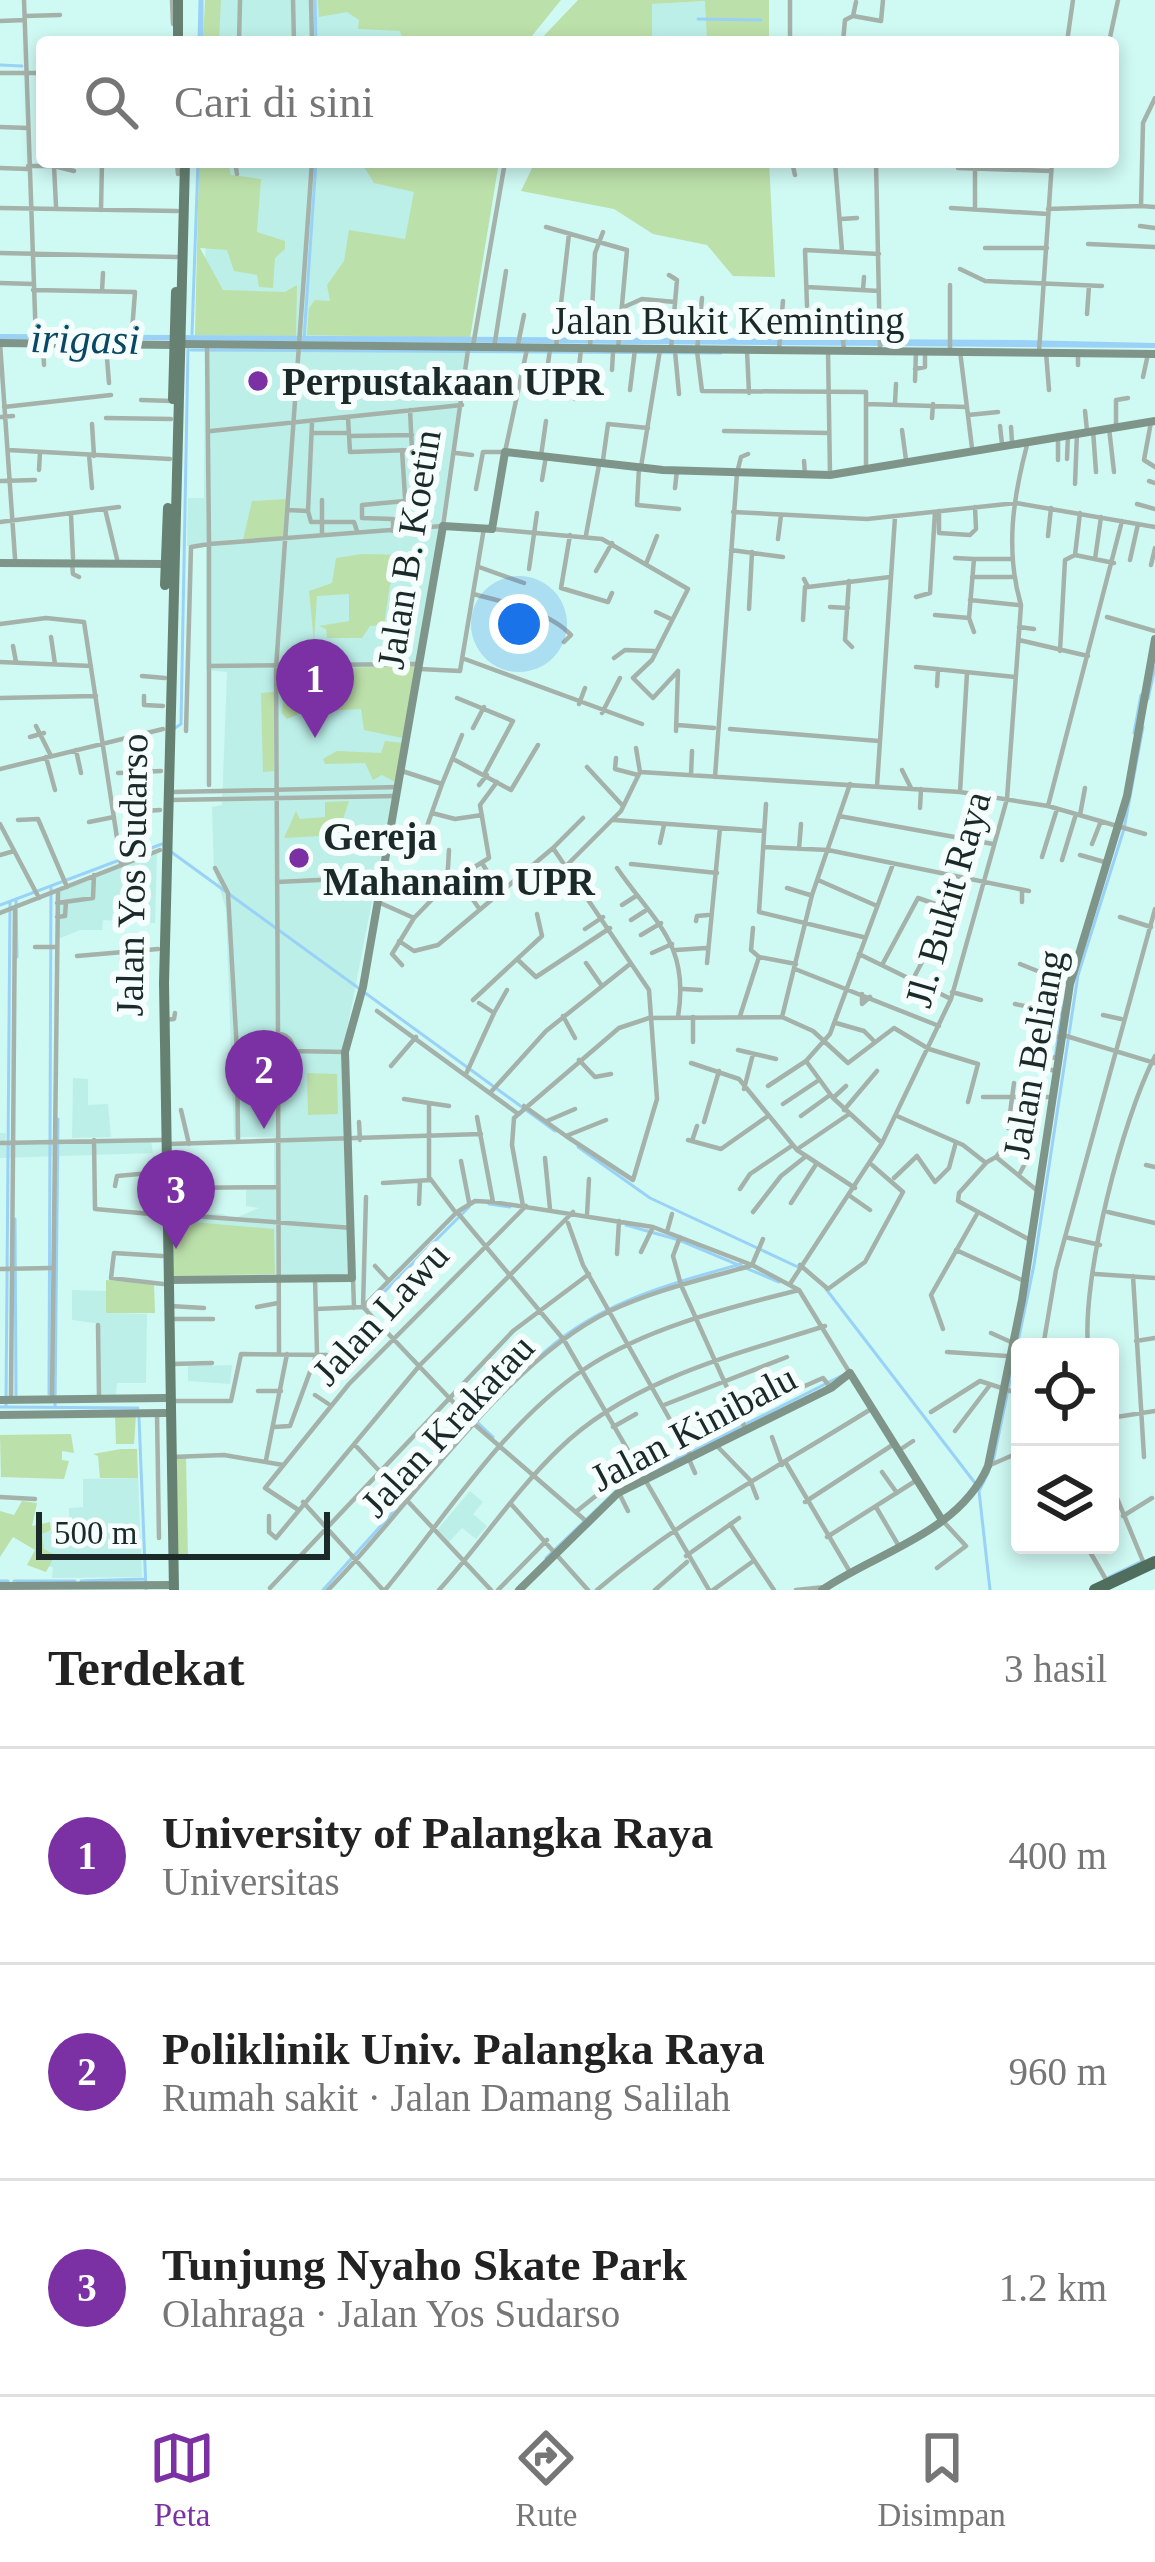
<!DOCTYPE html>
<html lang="id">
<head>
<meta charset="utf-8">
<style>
	body { margin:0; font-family:"Times New Roman",serif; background:#f2f2f2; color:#222 }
	.controls { position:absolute; right:36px; bottom:36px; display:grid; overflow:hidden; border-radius:12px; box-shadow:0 6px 18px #0003 }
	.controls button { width:108px; height:108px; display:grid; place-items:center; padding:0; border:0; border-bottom:3px solid #e0e0e0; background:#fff; color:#222; font:60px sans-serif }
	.scale { position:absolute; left:36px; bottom:30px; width:294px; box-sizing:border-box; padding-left:12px; border:6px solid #1b2a28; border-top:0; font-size:33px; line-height:42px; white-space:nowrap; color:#1b2a28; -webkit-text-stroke:9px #f6fefd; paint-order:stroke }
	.you { position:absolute; left:519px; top:624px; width:42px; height:42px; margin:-30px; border:9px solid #fff; border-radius:50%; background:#1a73e8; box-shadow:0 0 0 18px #1a73e833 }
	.badge { display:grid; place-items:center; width:78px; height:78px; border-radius:50%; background:#7b31a3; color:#fff; font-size:39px; font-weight:700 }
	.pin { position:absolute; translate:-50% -99px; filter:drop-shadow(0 3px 6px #0008) }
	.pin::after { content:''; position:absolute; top:63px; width:42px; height:36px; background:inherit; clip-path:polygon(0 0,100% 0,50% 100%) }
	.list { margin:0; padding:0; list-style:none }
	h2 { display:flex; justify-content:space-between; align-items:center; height:156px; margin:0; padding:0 48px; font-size:51px }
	h2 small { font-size:39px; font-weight:400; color:#767676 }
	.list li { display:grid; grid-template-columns:78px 1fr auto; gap:36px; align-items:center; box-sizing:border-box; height:216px; padding:0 48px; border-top:3px solid #e0e0e0 }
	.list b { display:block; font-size:45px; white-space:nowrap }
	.list p { margin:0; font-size:39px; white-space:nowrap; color:#767676 }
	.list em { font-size:39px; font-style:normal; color:#767676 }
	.icon { flex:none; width:66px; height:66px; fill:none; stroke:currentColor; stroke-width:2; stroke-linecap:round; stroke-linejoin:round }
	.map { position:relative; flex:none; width:1155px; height:1590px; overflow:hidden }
	.search { position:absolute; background:#fff; box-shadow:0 6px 18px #0003; left:36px; right:36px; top:36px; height:132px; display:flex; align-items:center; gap:30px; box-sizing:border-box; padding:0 42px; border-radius:12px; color:#767676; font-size:45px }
	.sheet { height:804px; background:#fff }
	nav { display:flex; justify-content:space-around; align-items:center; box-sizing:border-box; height:168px; border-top:3px solid #e0e0e0; background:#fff; font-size:33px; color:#767676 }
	nav a { display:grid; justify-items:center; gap:6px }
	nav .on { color:#7b31a3 }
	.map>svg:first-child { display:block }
	.built { fill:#bcefe8 }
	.green { fill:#bce0aa }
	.water { fill:#99d2f6 }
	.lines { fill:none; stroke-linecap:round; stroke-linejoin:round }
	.stream { stroke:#99d2f6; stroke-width:3 }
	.street { stroke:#a4b2aa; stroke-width:4.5 }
	.secondary { stroke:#809589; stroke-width:8 }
	.primary { stroke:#668072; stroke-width:10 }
	.highway { stroke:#506e5d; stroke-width:12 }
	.poi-dot { fill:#7b31a3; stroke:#f6fefd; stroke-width:4.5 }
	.labels { text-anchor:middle; stroke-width:12; stroke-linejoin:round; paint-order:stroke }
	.street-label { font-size:39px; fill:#1b2a28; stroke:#f6fefd }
	.poi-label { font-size:39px; font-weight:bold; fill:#1b2a28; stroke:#f6fefd; text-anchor:start }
	.water-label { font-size:42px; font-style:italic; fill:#094764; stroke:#f6fefd }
</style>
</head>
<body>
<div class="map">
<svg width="1155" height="1590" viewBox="0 0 1155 1590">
	<rect width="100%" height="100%" fill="#cff9f3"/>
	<path class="built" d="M209,0H400L418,42H208Z
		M706,1L707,42H652V4Z
		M206,162H429L425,337L470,338L419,660L344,1045L351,1275L181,1277V1212L223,1214L233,1219L259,1208L246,1206V1189L274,1188V1137H234L226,909L214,870L212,807L222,805L227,672L206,670V547L187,546L188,498H204Z
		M157,851L155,923L103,920L102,930H80L58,939L59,892Z
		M73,1078L88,1079V1105L108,1104L111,1137L72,1138Z
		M0,1133H6L5,1144L151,1141L153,1153L0,1158Z
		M72,1290L106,1291L107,1313L147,1314L146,1383H117L116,1395H100V1324L72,1320Z
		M232,1365L230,1384L188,1381V1366Z
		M138,1478L142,1577L52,1578L53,1567L27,1565L36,1550V1531H69V1508L83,1507V1479Z
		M470,1491L483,1502L473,1514L487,1526L476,1539L462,1528L449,1542L437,1530Z"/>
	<path class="green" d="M205,0H221L219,42H203Z
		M318,0H561L527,42H403L400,31L358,29L359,20L347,12L319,17Z
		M578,0H769V42H707L705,1L652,4V42H538Z
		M199,162H228L231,175L261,179L257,232L285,241V249L275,258L273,288L259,287L257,275L234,271L227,250L200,248L223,290L285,292L297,285L296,336L195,335Z
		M361,162H499L470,338L307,335L309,308L315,300L330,301L327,285L344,261L349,230L405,239L414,192L374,183Z
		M535,162H769L775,277L733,276L707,245L653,234L614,209L521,191Z
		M286,499L284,538L243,540L252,501Z
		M362,554L412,555V566L400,569L390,585L384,625L370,626L362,638H327L326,629L319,626L349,621V594L317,596L314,642L309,591L332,583L336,558Z
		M417,666L402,738L364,730L361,709L303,712L287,719L282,713L284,693L299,692V669Z
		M275,692L274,771L263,772L261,693Z
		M385,741L403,743L395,782L382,775L373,780L365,763L325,764L323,759L337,751L381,753Z
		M349,801L338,835L284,838L296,811L300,819L325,817V802Z
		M307,1073L337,1074L338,1114L308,1115Z
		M170,1220L274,1229L275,1274L171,1276Z
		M106,1280L154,1284L155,1313H106Z
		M115,1415H136L134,1444H116Z
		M71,1434L74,1453L62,1451V1460L69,1461L64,1479L1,1477L0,1435Z
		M121,1449H137L138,1478H100L98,1456L93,1454Z
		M186,1457L188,1558H177L174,1458Z
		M22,1501L37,1503L32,1526L50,1522L51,1530L42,1534L44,1549L55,1555L46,1572L27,1565L35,1550L13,1537L0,1557V1511L14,1515Z"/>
	<path class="water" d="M0,334L1020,340L1155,343V348L0,339Z"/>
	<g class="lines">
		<path class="stream" d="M315,0L316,42
			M698,19L761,20
			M199,42L200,0
			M202,42V0
			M0,65L22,66
			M192,334L198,162
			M304,339L316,162
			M191,350L721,353
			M1148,699L1155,667
			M172,730L181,724L188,349
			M1134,733L1141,695
			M170,851L555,1131
			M16,899L17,957
			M0,905L162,844
			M1055,1058L1063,1002
			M578,1147L650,1198L800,1268
			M489,1204L510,1207
			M15,1219L16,1395
			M626,1225L679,1240L779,1282
			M826,1289L975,1483
			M366,1310L469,1207
			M536,1360C593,1304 666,1285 741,1264
			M49,1394L51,886
			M0,1407L138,1408
			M6,1407L10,902
			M55,1407L58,1119
			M461,1407L493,1437
			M139,1418L146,1590
			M451,1445L485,1408
			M993,1462L1034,1265L1078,975L1124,829L1143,727
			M630,1483L841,1376
			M980,1489L989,1471
			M979,1491L990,1590
			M546,1558L616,1491
			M1109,1577L1140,1562
			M0,1581H8
			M14,1581H75
			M81,1581L145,1579
			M323,1590L414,1489"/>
		<path class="street" d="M24,0L36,342
			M172,0L173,24
			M293,0L294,42
			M311,0L312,42
			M790,0V42
			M25,16L60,15
			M853,16L881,21L883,0
			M0,21L25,20
			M239,42L240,0
			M843,42L845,20L853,16L856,2
			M1067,42L1073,0
			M1109,42L1118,0
			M0,73H42
			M1155,98L1143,123L1141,206L1155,207
			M0,127L28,128
			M177,162L178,174
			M235,162L237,174
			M792,162L795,175
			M835,162L842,251
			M876,162L880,348
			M958,162V168L1051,171
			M1032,162H1052
			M28,166H54L56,206
			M54,166L74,171
			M0,168L28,169
			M975,207V170
			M0,208L177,211
			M951,208L1048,214
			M1048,209L1141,206
			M101,210L102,162
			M841,219L857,218
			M1140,226L1155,228
			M546,227L627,250L618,349
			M1088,244L1155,247
			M985,248H1047
			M0,253L177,257
			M960,269L985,281L1102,286
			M669,275L677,280L671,349
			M0,283L33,284
			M807,287L879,291
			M33,290L135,292L131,344
			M863,290L864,277
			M102,291L103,273
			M702,298L697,351L702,391L866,392V469
			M807,306L805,250L879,254
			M624,307L642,299L675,302
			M1087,314L1089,286
			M828,329L842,331L844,350
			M0,343L15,558
			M43,343L44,365
			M106,346L109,383
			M473,346L505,162
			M556,347L569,234
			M494,348L506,271
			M517,349L524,315
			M590,349L595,253L603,232
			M779,349L783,301
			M828,350L830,475
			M675,351L679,394
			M747,351L749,393
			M950,351V285
			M960,351L972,448
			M1039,351L1052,162
			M1046,352L1049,390
			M1078,365V352
			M915,369L925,367V351
			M612,370L613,352
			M1143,377L1148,354
			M915,381L916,351
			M630,390L635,349
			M544,393L550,349
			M575,399L581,350
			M141,400L172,401
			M895,403L896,384
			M866,404L967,407
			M4,407L111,395
			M1085,411L1087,431
			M968,415L998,412
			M0,417L13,416
			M106,418L171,419
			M348,418L350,452L412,450L410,410
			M932,418L933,404
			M1151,422L1144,460L1155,467
			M92,424L94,456
			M1116,424V400L1128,398
			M1000,426L1002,444
			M1011,427L1012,442
			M1109,428L1114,472
			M902,430L906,460
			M1093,430L1096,472
			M211,431L462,405
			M724,431L829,433
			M313,433H349
			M349,436L412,435
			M8,450L170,459
			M402,450L407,528
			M456,453L472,455
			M89,455L92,488
			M541,456L546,421
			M1067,459L1068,434
			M603,460L608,424L648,428
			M1058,460V435
			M804,461L805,475
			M639,467L637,505L679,509
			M641,467L660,350
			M39,470L40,452
			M542,480L546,456
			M0,481L35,480
			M1149,481L1155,483
			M1075,484L1077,433
			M675,488L677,470
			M476,489L483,452H505L527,349
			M322,500V535
			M1137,504L1155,509
			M105,509L117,559
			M288,510L308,511L312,423
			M308,511L311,522H354L357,531
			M939,511V533L970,535L976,529L975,507
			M733,512L867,519L1016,503L1155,527
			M71,515L73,558
			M0,522L119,507
			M492,529L602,539L688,589L652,660L633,678L653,698L678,671L676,731
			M393,531V519L362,518V505L405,501
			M570,535L561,588L608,602L612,593
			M586,535L599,465
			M1048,536L1051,508
			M778,539L781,515
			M731,550L783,557
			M1075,555L1080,513
			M955,558L974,559
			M1095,559L1101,517
			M1130,560L1138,524
			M72,563L73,574L79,577
			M646,564L657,536
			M1151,565L1155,548
			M479,567L524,583
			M529,569L537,513
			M596,571L612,543
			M972,577H1012
			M804,579L808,587L890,577
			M849,581L845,640L852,647
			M473,594C505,602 550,612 571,635L564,642
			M916,597L930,593L935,512
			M970,600L1019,605
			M830,607L848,608
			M749,609L752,552
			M656,612L671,619
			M935,615L969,618
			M1107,617L1155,631
			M803,620L805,587
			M0,624L46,618L84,622L121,864
			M519,624L523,608
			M1019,627L1034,629
			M974,632L969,618L974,559H1011
			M51,637L55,664
			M1019,640L1088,656
			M13,646L16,662
			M1060,651L1065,560L1075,555L1114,563
			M462,658L642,724
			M614,658L625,650L654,651
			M0,662L91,666
			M209,666L419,664
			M916,667L1015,677
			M420,669L460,671L484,528
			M142,676L165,678
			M937,686L938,669
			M144,696V705L163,706
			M0,698L96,696
			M457,698L513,721L485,773
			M579,704L585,688
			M602,713L620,678
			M678,725L714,728
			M36,726L51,756
			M473,728L484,707
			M730,729L879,741
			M186,731L191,547L209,544L207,345
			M30,737L44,733
			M76,750L81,773
			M46,757L55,790
			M616,758L615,769L638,775
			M455,760L511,790L538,745
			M587,767L623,806
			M0,769L163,729
			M902,770L911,788
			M402,771L442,784L426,829
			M640,772L960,792L1048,806L1145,834
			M118,773L161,771
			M691,775L692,751
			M715,777L737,473L741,457L748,454
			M442,784L462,735
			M209,785V544L443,526L468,350
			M479,785L487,775
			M877,786L895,517
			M171,792L399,787
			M960,792L967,673
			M169,800L398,796
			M766,804L759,912L863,937
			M1048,806L1122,521
			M920,808L921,789
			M130,812L160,810
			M432,813L455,819L482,815
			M1080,815L1085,788
			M839,816L993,844
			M18,820L38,819L67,887
			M614,820L764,831
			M89,822L114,817
			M0,824L39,898
			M660,843L664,825
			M1092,844L1101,821
			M763,847L828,850L1029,891
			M799,849L801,824
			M0,855L14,851
			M1080,855L1108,863
			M1042,857L1057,809
			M1062,860L1076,814
			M482,863L490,876
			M568,864L621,811L640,772L636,748
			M631,864L717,873
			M215,868L228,893L237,1052
			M617,868C655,923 690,944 678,1017
			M458,878L478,907
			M818,880L877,906
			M277,882L382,877
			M447,884L449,850
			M787,888L810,895
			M378,902L414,918L392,954L402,965
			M1022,902V890
			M57,903L93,898L94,875
			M622,905L636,896
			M0,913L160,850
			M57,917L65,916L66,902
			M1120,917L1151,927
			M414,918L447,884L489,858L480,805L497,782
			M631,920L645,911
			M696,921L697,916L708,915
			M753,928L751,950L759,957
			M585,929L603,917
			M641,935L661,923
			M399,941L414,951L438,945L553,848
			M35,947H57
			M676,950L706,948
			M652,953L672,944
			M859,954L951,999
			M77,956L158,949
			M518,960L536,977L610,928
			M586,963L602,986
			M707,963L720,828
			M1020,964L1070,984
			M882,965L918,898L950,909L912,981
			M1054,965L1072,971
			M795,969L939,1026
			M683,989L701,990
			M952,992L981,1000
			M862,994V1004L870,997
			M473,1000L542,936L537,914
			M1015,1004L1065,1014
			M377,1011L517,1113
			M494,1013L507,990
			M1103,1015L1121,1019
			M563,1016L575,1038
			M740,1016L759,957L796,964
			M782,1017L812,895L850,784
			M164,1020L174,1019L175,1013
			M836,1023L864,1031L873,1040
			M278,1034L276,668L312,162
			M263 1049a15 15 0 1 1 30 0a15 15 0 1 1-30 0Z
			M1063,1035L1155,1063
			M1043,1036L1061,1037
			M693,1042V1017
			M738,1050L776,1059
			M294,1051L345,1052
			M1042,1059L1058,1057
			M579,1060L595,1077L611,1074
			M1016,1062L1056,1071
			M691,1063L739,1079L797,1150L855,1188
			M278,1064L279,1353
			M391,1066L416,1037
			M466,1074L494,1013L479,1003
			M768,1086L806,1061
			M744,1089L753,1054
			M490,1093L546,1031L630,964
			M983,1097H1053
			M833,1098L846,1086
			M404,1099L429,1103
			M783,1104L819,1080
			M449,1106L429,1103V1177L456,1213
			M524,1106L566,1136L606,1120
			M181,1110L189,1144
			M844,1110L877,1071
			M801,1116L830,1095
			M897,1116L963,1145L986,1163
			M477,1117L493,1202
			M547,1121L575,1109
			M359,1122L360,1140
			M704,1122L719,1071
			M1008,1128L1014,1083
			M566,1136L633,1180L657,1099L649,990L553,848L583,818
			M238,1139L237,1052L264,1051
			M94,1140L95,1209L162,1215
			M688,1140L721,1149L768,1116
			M692,1141L697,1126
			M0,1143L161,1140
			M882,1143L833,1098L806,1061L830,1034L893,864
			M169,1144L481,1134
			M799,1148L849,1114
			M996,1157L1006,1144
			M545,1158L550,1209
			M461,1161L469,1202
			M987,1162L996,1157L1039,1192
			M986,1163L959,1193L958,1201L1030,1240
			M1146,1165L1155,1167
			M172,1169H183L186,1183
			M1020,1173L1027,1160
			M894,1178L917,1156L935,1182L949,1168L956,1142
			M383,1183L431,1180
			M115,1186L117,1176L161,1172
			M170,1188L278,1187
			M740,1189L750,1174L793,1145
			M850,1196L870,1210
			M791,1203L815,1166
			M419,1204L420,1181
			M523,1206L512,1145L514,1118L619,1028L649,1018L782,1017L813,1031L848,1063L894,1028L929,1049L978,1064L968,1102
			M457,1212L564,1340L709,1590
			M753,1212L781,1176L805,1157
			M1108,1212L1155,1223
			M168,1214L352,1228
			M587,1215L589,1179
			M568,1223L583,1265L691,1457
			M667,1232L672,1214
			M680,1237L673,1256L681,1285L746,1430
			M1065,1237L1100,1245
			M956,1250L1024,1281
			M641,1252L653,1227
			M617,1254L619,1221
			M162,1256L114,1253L111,1278L163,1284
			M752,1265L763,1239
			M800,1265L828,1289L865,1262L903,1192L872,1165
			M375,1266L388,1280
			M0,1269L51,1268
			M1095,1274L1155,1278
			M1133,1276L1144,1457
			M353,1278L354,1308
			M790,1284L882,1143L951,999L1007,799L1021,605C1005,551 1013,498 1027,445
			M170,1306L204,1308
			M257,1307L278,1303
			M363,1307L474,1424L586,1521
			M363,1307L366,1197
			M316,1309L363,1307L457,1212L475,1201L493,1202L653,1227L752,1265L799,1290L848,1370
			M171,1319H213
			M98,1325L99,1397
			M943,1329L931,1295L977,1214
			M991,1333L1013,1343
			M1136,1341L1155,1338
			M1043,1347L1056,1270L1155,909
			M1088,1347C1082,1276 1122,1120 1155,1056
			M947,1352L1020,1357
			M171,1364L212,1363
			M258,1391H281
			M315,1395L330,1405
			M52,1398L58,891
			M11,1399L15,907
			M175,1401H231L241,1354L327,1355
			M664,1405L787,1357
			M931,1412L980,1381L1020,1394
			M157,1413L159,1538
			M1110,1418L1155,1411
			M274,1427L290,1426L317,1353L315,1278
			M613,1427L636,1414
			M955,1431L990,1385
			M772,1437L782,1465
			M682,1440L823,1378L831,1388
			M355,1445L491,1590
			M716,1445L750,1480L757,1498
			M898,1451L913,1441
			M172,1457L224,1455L283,1465
			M688,1457L695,1473
			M266,1460L287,1354
			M786,1463L850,1572
			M988,1466L1020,1452
			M882,1472L897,1493
			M1110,1481L1145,1566
			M620,1495L628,1511
			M0,1497L35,1499
			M303,1502L383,1590
			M805,1502L894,1444
			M511,1504L588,1590
			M876,1507L900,1548
			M297,1509L265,1488L349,1384L526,1206
			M577,1511L633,1466
			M269,1516V1532L276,1538L420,1365L573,1212
			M1123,1516L1152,1498
			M730,1524L774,1590
			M827,1537L917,1480
			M1086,1545L1108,1583
			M686,1556L739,1518
			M937,1568L966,1546L942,1520
			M270,1588L513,1331L589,1274
			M328,1590C412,1505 503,1363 610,1311C654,1290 704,1279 750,1266
			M385,1590C446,1517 503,1424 583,1370C645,1328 727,1308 799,1290
			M439,1590C480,1545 515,1491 559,1449C629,1380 734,1355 825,1326
			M498,1590L547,1540
			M597,1590C682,1517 777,1468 871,1409
			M655,1590L687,1562
			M713,1590L752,1562
			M796,1590L825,1587"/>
		<path class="secondary" d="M0,343L174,345
			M183,344L1155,354
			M0,563L166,564
			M170,1280L352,1278L345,1052L363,987L443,526L492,529L505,452L663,470L830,475L1155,421
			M0,1400L165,1398
			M0,1415L165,1413
			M0,1586L174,1585
			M519,1590L618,1493L831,1388L850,1373L942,1520
			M822,1590C877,1552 959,1533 988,1466L1022,1300L1070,984L1127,796L1155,639"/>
		<path class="primary" d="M178,42V0
			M173,399L176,292
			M165,585L168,508
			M174,1590L164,983L185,162"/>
		<path class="highway" d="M1095,1590L1155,1562"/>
	</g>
	<g class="poi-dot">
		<circle cx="258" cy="381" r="12"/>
		<circle cx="299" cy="858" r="12"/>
	</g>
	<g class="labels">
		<g class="street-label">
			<text x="728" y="334">Jalan Bukit Keminting</text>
			<text transform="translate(408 549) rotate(-81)" y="14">Jalan B. Koetin</text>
			<text transform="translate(131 875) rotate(-89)" y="14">Jalan Yos Sudarso</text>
			<text transform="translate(947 899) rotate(-74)" y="14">Jl. Bukit Raya</text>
			<text transform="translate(1033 1054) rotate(-80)" y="14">Jalan Beliang</text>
			<text transform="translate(380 1313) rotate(-47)" y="14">Jalan Lawu</text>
			<text transform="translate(447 1425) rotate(-47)" y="14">Jalan Krakatau</text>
			<text transform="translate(693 1427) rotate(-28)" y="14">Jalan Kinibalu</text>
		</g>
		<g class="poi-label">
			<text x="282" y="395">Perpustakaan UPR</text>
			<text x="323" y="850">Gereja<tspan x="323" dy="45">Mahanaim UPR</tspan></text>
		</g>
		<g class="water-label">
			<text transform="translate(85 338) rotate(1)" y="15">irigasi</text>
		</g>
	</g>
</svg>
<div class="controls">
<button><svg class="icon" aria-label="locate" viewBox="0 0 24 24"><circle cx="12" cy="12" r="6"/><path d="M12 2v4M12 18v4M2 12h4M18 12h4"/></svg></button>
<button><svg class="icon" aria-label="layers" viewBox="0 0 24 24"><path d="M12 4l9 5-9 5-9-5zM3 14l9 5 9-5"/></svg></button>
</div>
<div class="scale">500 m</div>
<div class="you"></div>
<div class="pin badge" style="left:315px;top:738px">1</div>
<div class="pin badge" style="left:264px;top:1129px">2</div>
<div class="pin badge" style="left:176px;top:1249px">3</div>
<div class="search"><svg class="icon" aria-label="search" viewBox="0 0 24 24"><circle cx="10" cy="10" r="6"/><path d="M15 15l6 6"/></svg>Cari di sini</div>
</div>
<section class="sheet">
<h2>Terdekat<small>3 hasil</small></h2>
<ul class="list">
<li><span class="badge">1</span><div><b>University of Palangka Raya</b><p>Universitas</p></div><em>400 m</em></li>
<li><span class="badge">2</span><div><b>Poliklinik Univ. Palangka Raya</b><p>Rumah sakit · Jalan Damang Salilah</p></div><em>960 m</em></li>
<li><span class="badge">3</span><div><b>Tunjung Nyaho Skate Park</b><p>Olahraga · Jalan Yos Sudarso</p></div><em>1.2 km</em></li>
</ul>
</section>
<nav>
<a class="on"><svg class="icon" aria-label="map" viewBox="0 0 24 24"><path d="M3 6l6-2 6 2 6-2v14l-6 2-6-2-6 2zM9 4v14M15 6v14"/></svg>Peta</a>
<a><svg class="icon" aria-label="directions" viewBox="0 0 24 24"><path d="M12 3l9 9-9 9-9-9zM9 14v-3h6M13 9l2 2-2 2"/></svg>Rute</a>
<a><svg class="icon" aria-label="saved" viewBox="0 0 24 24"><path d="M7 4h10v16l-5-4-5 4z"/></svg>Disimpan</a>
</nav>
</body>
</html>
